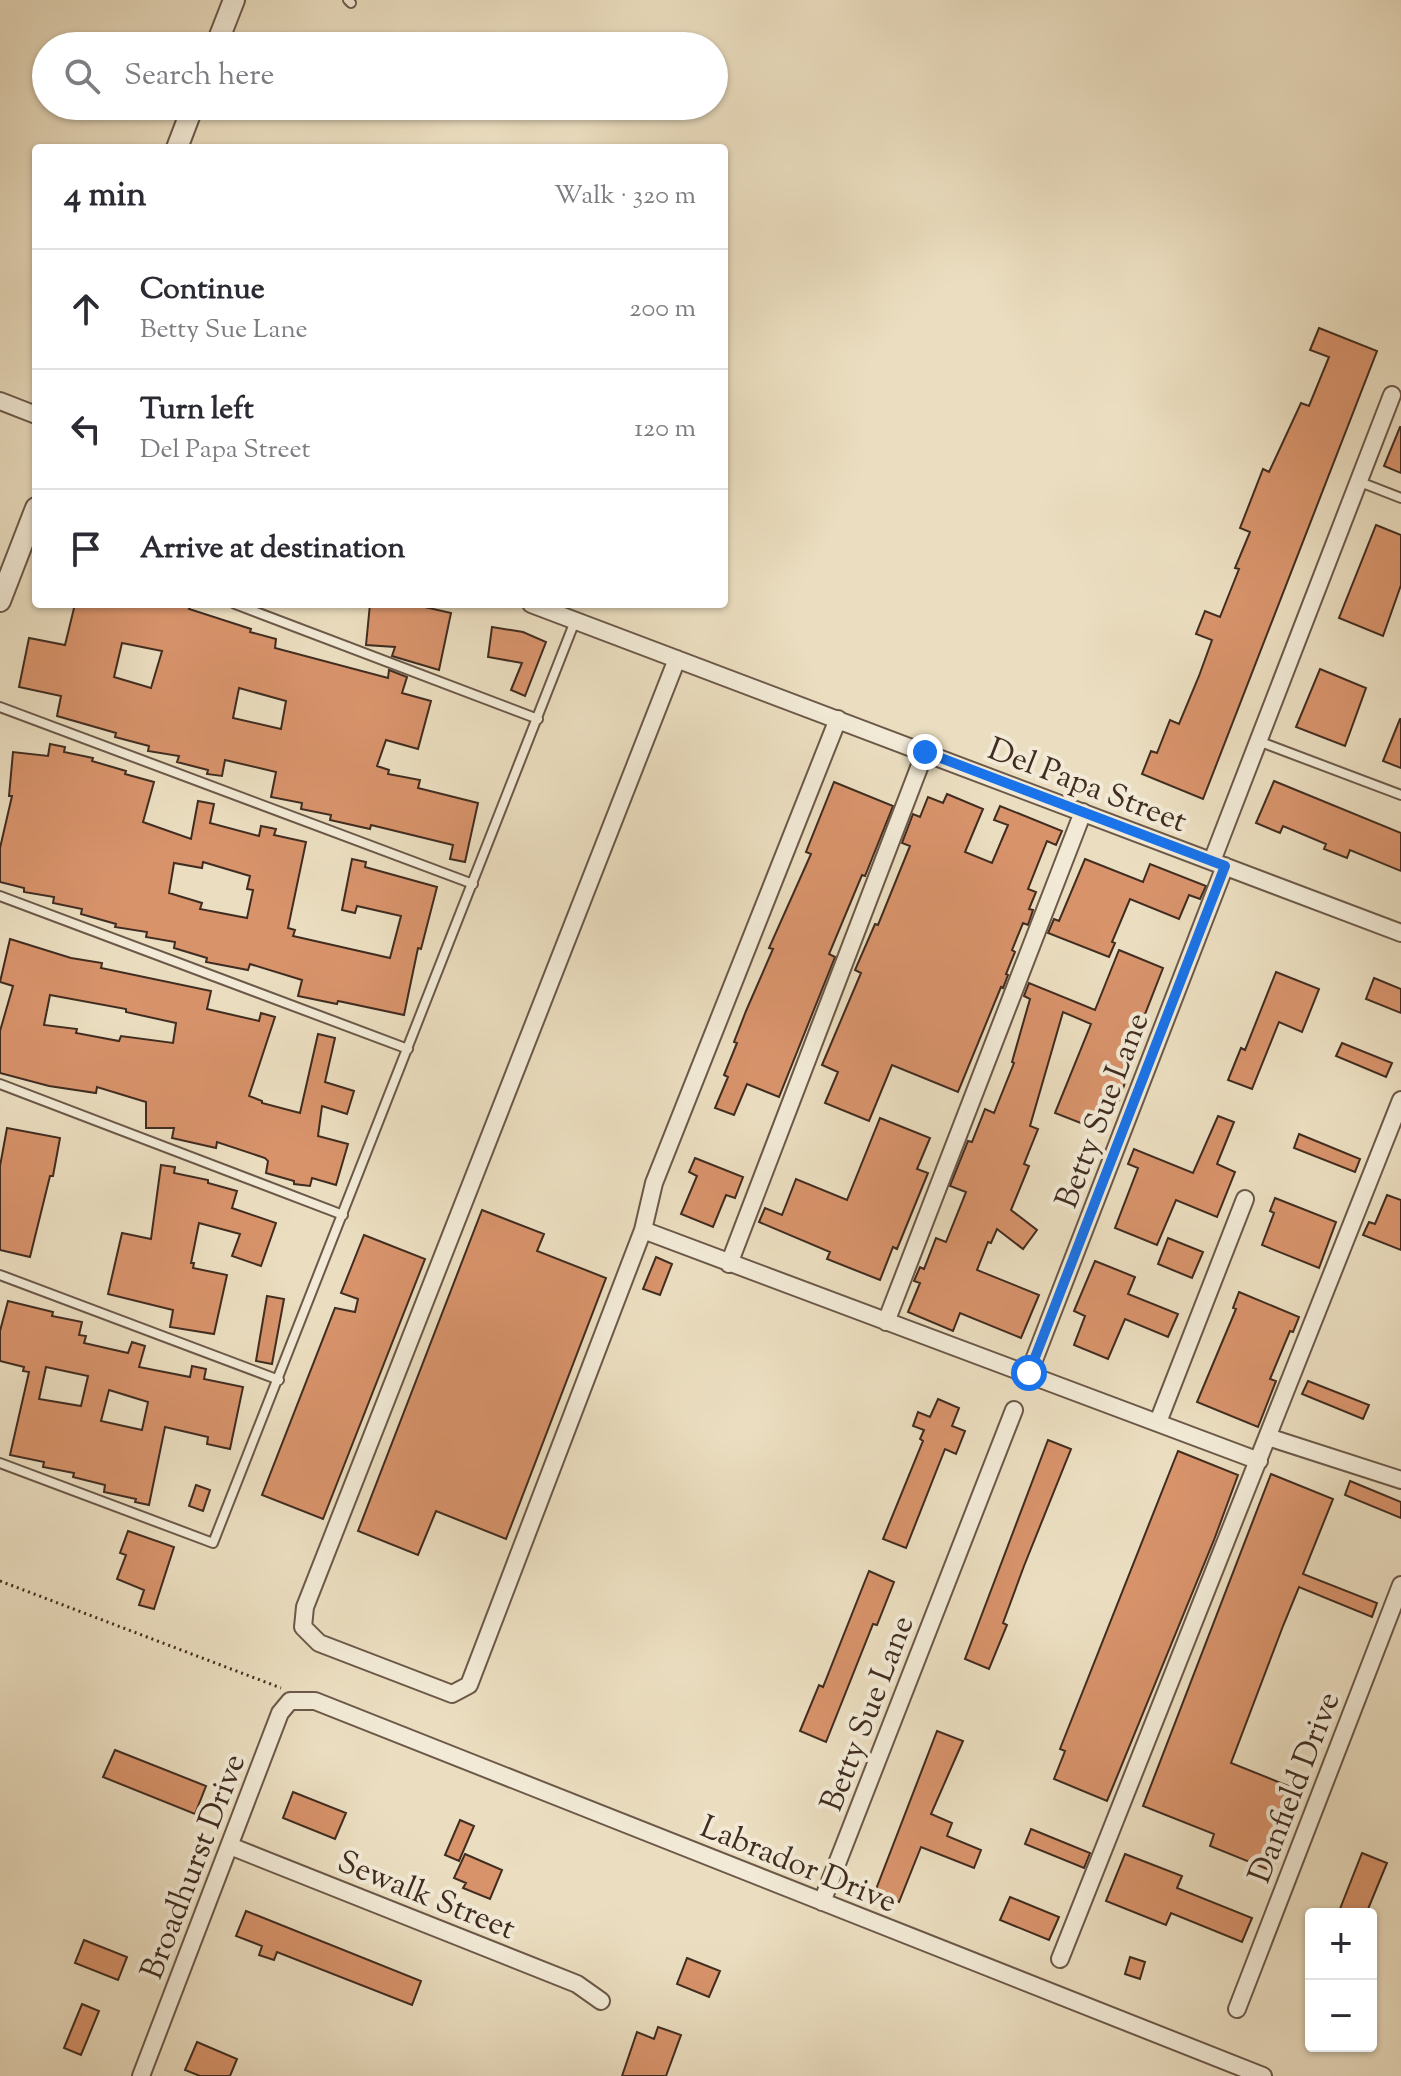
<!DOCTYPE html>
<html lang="en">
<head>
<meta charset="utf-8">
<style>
	body { margin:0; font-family:"Sorts Mill Goudy",serif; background:#f2f2f3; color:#2b2b33 }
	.controls { position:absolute; right:24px; bottom:24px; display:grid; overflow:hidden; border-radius:8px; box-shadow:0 2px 6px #0004 }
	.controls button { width:72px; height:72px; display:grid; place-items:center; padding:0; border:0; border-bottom:2px solid #e1e1e2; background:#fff; color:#2b2b33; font:40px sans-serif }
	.stop { position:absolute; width:24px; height:24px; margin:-18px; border:6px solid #1a73e8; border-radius:50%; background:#fff }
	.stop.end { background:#1a73e8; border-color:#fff; box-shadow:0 2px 8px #0008 }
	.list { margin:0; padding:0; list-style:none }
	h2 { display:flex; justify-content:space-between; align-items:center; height:104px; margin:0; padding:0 32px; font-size:34px }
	h2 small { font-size:26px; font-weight:400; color:#7c7c81 }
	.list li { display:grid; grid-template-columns:52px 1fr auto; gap:24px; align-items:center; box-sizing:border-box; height:120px; padding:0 32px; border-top:2px solid #e1e1e2 }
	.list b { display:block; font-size:30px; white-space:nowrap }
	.list p { margin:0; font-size:26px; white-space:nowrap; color:#7c7c81 }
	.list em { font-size:26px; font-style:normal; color:#7c7c81 }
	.icon { flex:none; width:44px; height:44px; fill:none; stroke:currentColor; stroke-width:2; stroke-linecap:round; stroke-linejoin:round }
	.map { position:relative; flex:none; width:1401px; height:2076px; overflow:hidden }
	.search { position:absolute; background:#fff; box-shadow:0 2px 6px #0004; left:32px; top:32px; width:696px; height:88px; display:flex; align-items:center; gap:20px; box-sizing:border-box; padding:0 28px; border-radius:44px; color:#7c7c81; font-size:30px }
	.panel { position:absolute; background:#fff; box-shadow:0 2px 6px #0004; left:32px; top:144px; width:696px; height:464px; border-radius:8px }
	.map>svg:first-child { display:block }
	.building { fill:#d8936b; stroke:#402c20; stroke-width:2; fill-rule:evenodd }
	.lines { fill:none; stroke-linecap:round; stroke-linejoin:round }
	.service-casing { stroke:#6b5848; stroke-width:12 }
	.minor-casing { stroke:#6b5848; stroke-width:20 }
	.tertiary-casing { stroke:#6b5848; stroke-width:24 }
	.path { stroke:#402c20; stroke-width:3; stroke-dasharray:2 4; stroke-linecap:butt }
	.service { stroke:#f2ead6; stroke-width:8 }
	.minor { stroke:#f2ead6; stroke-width:16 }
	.tertiary { stroke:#f2ead6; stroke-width:20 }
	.route { stroke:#1a73e8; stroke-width:10 }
	.labels { text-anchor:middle; stroke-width:8; stroke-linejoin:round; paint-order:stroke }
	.street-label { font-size:32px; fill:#402c20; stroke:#f2ead6 }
</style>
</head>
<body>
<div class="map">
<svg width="1401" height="2076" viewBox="0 0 1401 2076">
	<rect width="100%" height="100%" fill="#ebdec0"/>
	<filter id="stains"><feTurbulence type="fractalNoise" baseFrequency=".0025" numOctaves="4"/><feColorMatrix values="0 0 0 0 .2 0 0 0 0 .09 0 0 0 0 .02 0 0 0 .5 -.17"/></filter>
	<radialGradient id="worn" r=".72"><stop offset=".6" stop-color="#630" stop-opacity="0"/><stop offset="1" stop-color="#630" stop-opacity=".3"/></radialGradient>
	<path class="building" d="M1319,328L1377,351L1203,799L1142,774L1151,751L1157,753L1170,720L1179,724L1199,676L1212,640L1196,634L1205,611L1220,617L1239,569L1235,568L1250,532L1240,528L1263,469L1269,472L1301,403L1309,406L1329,357L1310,350Z
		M1400,427H1401V473L1384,466Z
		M1376,525L1401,535V585L1383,636L1339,618Z
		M75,604H181L190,607L189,609L251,629L250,632L276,639L275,648L388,678L389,670L407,677L402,693L431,701L418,749L386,740L377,766L389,770L388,774L420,780L418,788L478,803L465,862L450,859L453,845L371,825L370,829L330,820L331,815L301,809L302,803L271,797L276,772L225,760L222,776L207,774L208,770L177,762L179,756L148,751L149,746L115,737L116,733L57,716L61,696L19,687L29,638L65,645ZM122,643L162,651L151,688L114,677ZM239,688L286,701L281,729L233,718Z
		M370,604H420V606L451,613L439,670L392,656L395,647L366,645Z
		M492,627L523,632L546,642L525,696L511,690L522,663L488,657Z
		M1320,669L1366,688L1345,746L1296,727Z
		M1400,719H1401V768L1383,761Z
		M50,744L65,747L64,752L93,758L92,761L126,771L125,774L154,782L143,822L191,839L198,801L214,804L210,823L259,836L261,826L276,829L274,835L306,842L288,928L295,930L293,936L390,958L401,916L357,906L355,913L342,910L352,859L366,862L365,867L437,887L421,949L418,948L404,1015L338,1001L337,1004L298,996L302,980L250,964L248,970L206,962L207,958L174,948L175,942L146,937L147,932L115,927L116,924L81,914L82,909L53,903L54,897L24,892V888L0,882V848L12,796H9L13,752L48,756ZM203,862L250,876L247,889L253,890L247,918L200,909L202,903L169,893L174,863L202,868Z
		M1274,781L1401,833V871L1350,850L1347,858L1324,849L1326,844L1283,826L1280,833L1256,823Z
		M834,782L893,806L865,876L862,875L829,954L835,957L779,1097L747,1084L734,1115L715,1108L728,1077L724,1075L737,1043L734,1042L746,1011L773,949L769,948L811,854L806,852Z
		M947,794L983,809L965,852L992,863L1008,825L994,820L1000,806L1062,831L1056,845L1047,841L1028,889L1036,892L1029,909L1033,910L1028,925L1023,923L1012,950L1015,952L1006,974L1008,975L1003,988L1001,987L958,1092L892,1065L869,1121L825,1103L838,1072L822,1065L861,973L855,970L875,924L878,925L910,846L902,843L913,814L920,817L928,797L943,803Z
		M1085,859L1143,882L1150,864L1206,886L1200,899L1189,895L1179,919L1130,899L1112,942L1115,943L1109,957L1048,933L1054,919L1059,921Z
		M10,939L71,958L102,963L101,968L211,991L207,1009L259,1021L261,1013L275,1017L249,1096L262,1101V1103L300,1113L318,1034L335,1038L325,1082L354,1091L347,1114L322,1106L318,1136L348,1144L336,1185L312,1178L310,1186L294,1184V1181L266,1173L268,1161L265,1158L217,1142L216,1148L172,1138L174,1128H146V1102L97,1087L96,1093L49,1086L0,1073V1031L13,986L0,982ZM50,995L126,1009V1012L176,1023L173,1043L121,1036L119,1041L76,1033L77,1029L44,1025Z
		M1119,950L1163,968L1126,1063L1131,1065L1115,1112L1104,1107L1096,1129L1055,1113L1091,1024L1063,1012L1030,1126L1038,1129L1024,1164L1029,1166L1011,1210L1037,1230L1023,1249L997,1229L991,1243L988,1242L977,1270L1039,1295L1021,1338L960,1313L953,1331L908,1312L920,1283L914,1281L920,1267L924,1269L936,1238L946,1242L966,1192L950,1186L968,1141L972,1142L985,1109L994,1113L1014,1063L1012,1062L1030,999L1024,996L1029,983L1095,1010Z
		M1276,972L1319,989L1302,1032L1279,1022L1252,1089L1228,1080L1241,1048L1245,1050Z
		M1374,978L1401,989V1013L1366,999Z
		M1342,1043L1392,1063L1386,1077L1336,1056Z
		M1218,1116L1234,1122L1217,1164L1235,1172L1217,1217L1176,1200L1157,1245L1115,1228L1138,1168L1128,1164L1134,1149L1193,1173Z
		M880,1118L930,1138L917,1169L928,1173L897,1249L893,1247L880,1280L827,1259L830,1252L759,1222L765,1208L782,1215L796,1179L847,1200Z
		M7,1128L60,1138L53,1176H50L30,1257L0,1250V1166Z
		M1299,1134L1360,1159L1355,1172L1294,1148Z
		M695,1158L743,1177L735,1198L726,1195L713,1227L681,1214L697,1176L689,1172Z
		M161,1165L175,1167L174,1173L208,1180V1183L237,1191L232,1208L276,1223L261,1266L232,1256L240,1234L199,1223L191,1263H194L193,1268L227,1275L214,1334L170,1327L173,1310L108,1294L122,1233L151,1239Z
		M1387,1195L1401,1200V1250L1363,1235L1369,1222L1375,1224Z
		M1275,1198L1336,1222L1319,1268L1262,1245L1274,1213L1270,1211Z
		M482,1210L544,1234L537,1251L606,1278L506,1539L436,1511L418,1555L358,1531Z
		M364,1235L425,1259L323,1519L262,1495L335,1308L355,1312L358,1299L341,1293Z
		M1168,1238L1203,1252L1192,1278L1158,1264Z
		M656,1257L672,1264L660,1295L643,1289Z
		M1095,1261L1135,1277L1128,1294L1178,1314L1168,1337L1125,1319L1108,1359L1074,1345L1085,1316L1074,1311Z
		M1239,1292L1299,1317L1293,1332L1290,1331L1270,1379L1276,1381L1258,1427L1197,1402L1236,1309L1233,1308Z
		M267,1296L284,1299L272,1364L256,1361Z
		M8,1301L53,1312L52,1316L82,1322L79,1335L86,1336L84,1343L128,1353L132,1342L145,1346L139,1367L190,1377L192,1366L206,1369L204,1379L243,1387L230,1449L207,1444L208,1437L165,1427L149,1505L135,1502L136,1499L104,1492L105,1485L73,1477L74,1473L43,1467L44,1462L10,1455L29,1372L23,1371L24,1367L0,1361V1331ZM46,1367L88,1376L81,1406L39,1399ZM109,1390L148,1402L142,1430L101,1421Z
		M1308,1381L1369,1405L1363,1419L1302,1394Z
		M938,1399L959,1408L952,1426L965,1431L956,1454L945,1449L906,1548L883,1539L923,1441L920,1439L924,1430L913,1426L918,1412L930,1417Z
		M1048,1440L1071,1449L1024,1566L1003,1623L1007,1625L989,1669L965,1659Z
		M1178,1451L1238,1475L1214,1540L1107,1801L1054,1779L1065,1751L1060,1749Z
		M1271,1474L1333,1499L1303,1574L1377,1603L1372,1617L1299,1587L1283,1626L1231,1763L1301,1791L1272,1871L1210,1846L1214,1834L1143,1806Z
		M1350,1481L1401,1502V1518L1345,1495Z
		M196,1485L210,1490L203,1511L189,1506Z
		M128,1531L174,1547L154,1609L139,1605L144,1590L117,1579L126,1555L120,1553Z
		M869,1571L894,1582L877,1625L873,1624L826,1742L800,1731L819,1685L823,1687Z
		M937,1731L963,1741L931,1814L952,1823L947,1836L981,1850L974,1868L921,1847L899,1902L875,1892Z
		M115,1750L206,1786L195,1814L103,1777Z
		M293,1792L346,1813L335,1839L283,1818Z
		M460,1820L474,1826L459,1861L445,1855Z
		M1031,1829L1090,1853L1084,1868L1025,1844Z
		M1362,1853L1387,1863L1366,1914H1338Z
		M465,1854L502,1870L490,1899L463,1888L466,1883L454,1878Z
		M1125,1854L1182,1876L1177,1888L1252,1918L1242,1942L1171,1913L1166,1925L1106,1901Z
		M1010,1897L1059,1917L1049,1940L1000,1920Z
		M246,1911L421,1981L412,2005L277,1952L274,1960L259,1955L262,1946L236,1936Z
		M84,1940L127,1957L118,1980L75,1963Z
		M1130,1957L1145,1962L1140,1979L1125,1974Z
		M687,1958L720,1971L709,1997L677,1984Z
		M82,2004L99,2011L81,2055L64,2048Z
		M658,2027L681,2035L666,2076H622L637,2032L654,2039Z
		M197,2042L237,2059L230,2076H200L185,2070Z"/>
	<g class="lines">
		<g class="service-casing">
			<path id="service" d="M348,0L351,3
				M1360,482L1401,498
				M235,604L538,719
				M0,707L473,884
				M1258,741L1401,795
				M0,896L408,1049
				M0,1084L343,1215
				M0,1275L279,1380
				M0,1463L213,1543L575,621"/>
		</g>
		<g class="minor-casing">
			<path id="minor" d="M0,401L36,415
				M531,604L1401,933
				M677,659L305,1607L303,1627L319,1643L452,1694L469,1685L643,1230L654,1183L838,719
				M1212,861L1392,395
				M643,1230L1259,1461
				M729,1264L925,752
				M886,1322L1083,812
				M1029,1373L1225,866
				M1158,1422L1245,1199
				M1268,1437L1401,1480
				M230,1846L577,1984L601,2001
				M822,1902L1014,1410
				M1060,1959L1401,1100
				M1237,2009L1401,1585
				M141,2076L280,1713L290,1701H315L1263,2076"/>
		</g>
		<g class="tertiary-casing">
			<path id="tertiary" d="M216,46L234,0
				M177,148L193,106
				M0,601L36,508"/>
		</g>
		<path class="path" d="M0,1581L281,1688"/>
		<use href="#service" class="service"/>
		<use href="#minor" class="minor"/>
		<use href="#tertiary" class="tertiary"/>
	</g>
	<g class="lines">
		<path class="route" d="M925,752L1225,866L1029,1373"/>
	</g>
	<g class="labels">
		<g class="street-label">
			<text transform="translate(1088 784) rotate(21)" y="11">Del Papa Street</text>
			<text transform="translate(1101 1110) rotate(-69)" y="11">Betty Sue Lane</text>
			<text transform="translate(866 1713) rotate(-69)" y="11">Betty Sue Lane</text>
			<text transform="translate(1293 1787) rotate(-69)" y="11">Danfield Drive</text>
			<text transform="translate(799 1863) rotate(22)" y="11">Labrador Drive</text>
			<text transform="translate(192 1866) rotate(-69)" y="11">Broadhurst Drive</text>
			<text transform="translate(427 1894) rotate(22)" y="11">Sewalk Street</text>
		</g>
	</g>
	<rect width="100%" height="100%" filter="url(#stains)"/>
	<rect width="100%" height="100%" fill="url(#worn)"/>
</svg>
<div class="controls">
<button>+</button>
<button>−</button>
</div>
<div class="stop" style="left:1029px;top:1373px"></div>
<div class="stop end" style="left:925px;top:752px"></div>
<div class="search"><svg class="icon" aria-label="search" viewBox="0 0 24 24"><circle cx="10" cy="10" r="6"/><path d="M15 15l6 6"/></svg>Search here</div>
<section class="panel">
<h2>4 min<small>Walk · 320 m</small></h2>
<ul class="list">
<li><svg class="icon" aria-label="ahead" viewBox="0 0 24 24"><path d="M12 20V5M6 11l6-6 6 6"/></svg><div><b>Continue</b><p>Betty Sue Lane</p></div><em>200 m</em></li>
<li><svg class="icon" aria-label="left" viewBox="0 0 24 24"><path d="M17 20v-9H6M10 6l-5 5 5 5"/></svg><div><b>Turn left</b><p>Del Papa Street</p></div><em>120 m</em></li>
<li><svg class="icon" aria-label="arrive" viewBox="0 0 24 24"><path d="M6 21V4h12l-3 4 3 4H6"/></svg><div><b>Arrive at destination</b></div></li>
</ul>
</section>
</div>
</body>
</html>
